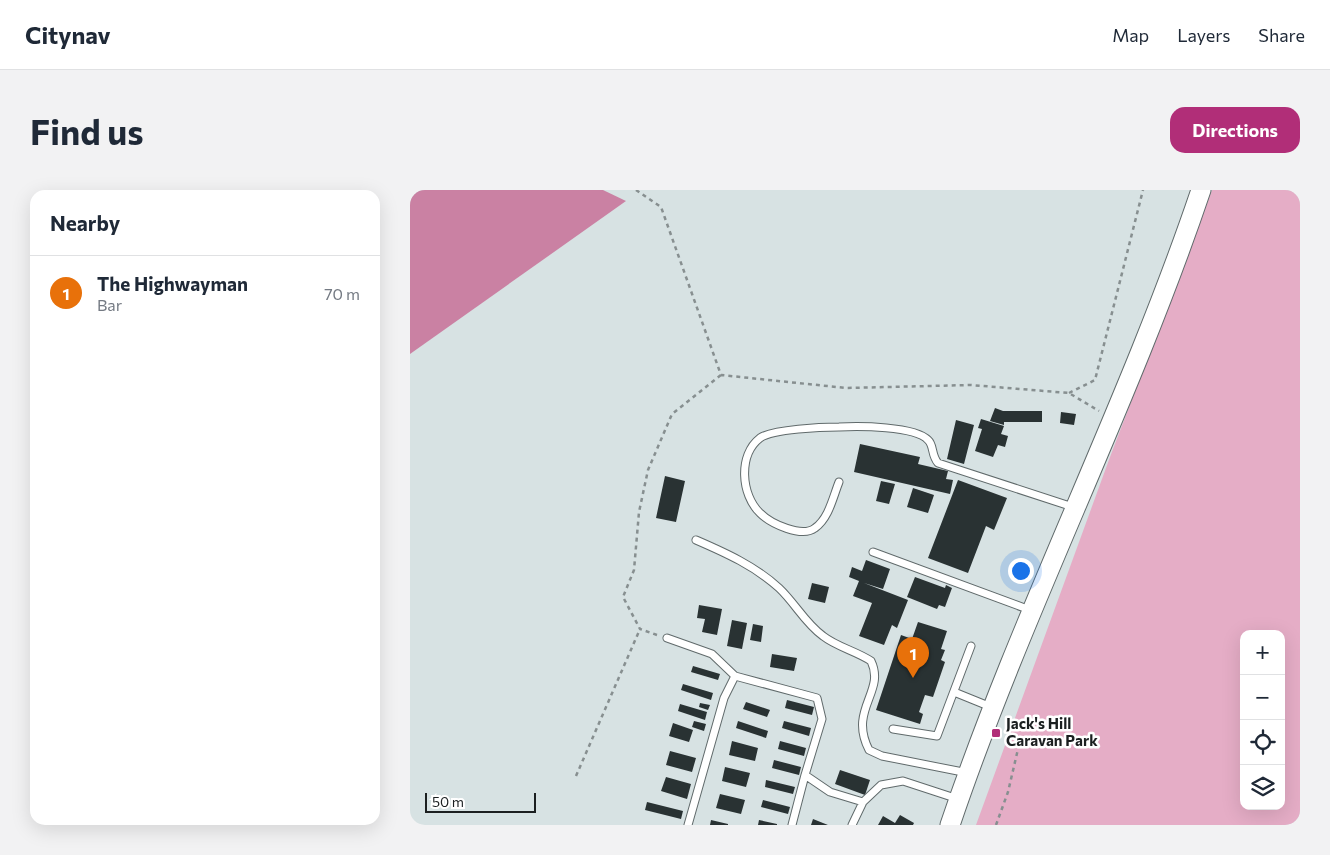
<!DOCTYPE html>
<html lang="en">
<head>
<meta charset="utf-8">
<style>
	body { margin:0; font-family:Commissioner,sans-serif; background:#f2f2f3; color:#1f2937 }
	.controls { position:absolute; right:15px; bottom:15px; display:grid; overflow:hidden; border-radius:10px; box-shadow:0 5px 20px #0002 }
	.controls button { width:45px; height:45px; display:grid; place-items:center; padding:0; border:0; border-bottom:1px solid #e0e1e3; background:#fff; color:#1f2937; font:25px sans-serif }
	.scale { position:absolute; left:15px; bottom:12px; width:111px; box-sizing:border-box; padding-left:5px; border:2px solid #1b1f20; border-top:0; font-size:14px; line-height:18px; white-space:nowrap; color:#1b1f20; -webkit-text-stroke:4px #fff; paint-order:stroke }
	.you { position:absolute; left:610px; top:380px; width:18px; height:18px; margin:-12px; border:4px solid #fff; border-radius:50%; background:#1a73e8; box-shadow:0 0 0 8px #1a73e833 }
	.badge { display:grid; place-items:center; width:32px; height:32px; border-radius:50%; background:#b12e78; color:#fff; font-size:16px; font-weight:700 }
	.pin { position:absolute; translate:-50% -41px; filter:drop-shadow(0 1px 2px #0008) }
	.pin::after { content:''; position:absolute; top:26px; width:18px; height:15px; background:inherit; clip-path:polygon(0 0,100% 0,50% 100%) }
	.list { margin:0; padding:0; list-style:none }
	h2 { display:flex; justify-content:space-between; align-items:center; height:65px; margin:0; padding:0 20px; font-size:21px }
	h2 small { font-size:16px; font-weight:400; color:#747a83 }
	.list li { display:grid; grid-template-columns:32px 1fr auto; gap:15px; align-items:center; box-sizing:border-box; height:75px; padding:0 20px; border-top:1px solid #e0e1e3 }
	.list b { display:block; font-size:19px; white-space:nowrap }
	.list p { margin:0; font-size:16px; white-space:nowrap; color:#747a83 }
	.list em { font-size:16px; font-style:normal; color:#747a83 }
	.icon { flex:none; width:28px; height:28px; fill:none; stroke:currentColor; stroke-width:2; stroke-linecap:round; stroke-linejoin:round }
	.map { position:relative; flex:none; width:890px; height:635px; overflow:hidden; border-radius:15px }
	header { display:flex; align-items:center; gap:30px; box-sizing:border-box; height:70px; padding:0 25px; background:#fff; border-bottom:1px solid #e0e1e3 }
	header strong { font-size:24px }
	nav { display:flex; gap:28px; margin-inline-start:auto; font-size:18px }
	.intro { display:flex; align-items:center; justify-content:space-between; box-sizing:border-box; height:120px; padding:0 30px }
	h1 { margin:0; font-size:35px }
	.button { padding:12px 22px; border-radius:15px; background:#b12e78; color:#fff; font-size:18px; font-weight:700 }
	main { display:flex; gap:30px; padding:0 30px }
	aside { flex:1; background:#fff; border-radius:15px; box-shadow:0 5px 20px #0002 }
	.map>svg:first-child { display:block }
	.green { fill:#e5adc6; fill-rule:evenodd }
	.forest { fill:#ca81a3 }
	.building { fill:#293233 }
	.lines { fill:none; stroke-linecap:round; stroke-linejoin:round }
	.service-casing { stroke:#606a6b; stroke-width:9 }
	.secondary-casing { stroke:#606a6b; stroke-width:21 }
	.path { stroke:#878f90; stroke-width:2.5; stroke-dasharray:4 4; stroke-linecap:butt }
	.service { stroke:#fff; stroke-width:7 }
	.secondary { stroke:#fff; stroke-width:19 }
	.poi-dot { fill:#b12e78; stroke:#fff; stroke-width:2 }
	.labels { text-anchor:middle; stroke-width:5; stroke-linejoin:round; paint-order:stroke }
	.poi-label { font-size:15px; font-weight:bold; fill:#1b1f20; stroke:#fff; text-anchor:start }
</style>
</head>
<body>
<header>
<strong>Citynav</strong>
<nav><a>Map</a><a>Layers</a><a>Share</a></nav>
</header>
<div class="intro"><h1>Find us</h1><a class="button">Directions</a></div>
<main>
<aside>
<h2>Nearby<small></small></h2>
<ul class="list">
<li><span class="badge" style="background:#e8710a">1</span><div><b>The Highwayman</b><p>Bar</p></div><em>70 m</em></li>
</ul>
</aside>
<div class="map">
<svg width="890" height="635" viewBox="0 0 890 635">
	<rect width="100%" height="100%" fill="#d7e2e3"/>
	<path class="green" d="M802,0H890V635H566L700,267ZM834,444H871V616H834Z"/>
	<path class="forest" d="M0,0H193L216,11L0,164Z"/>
	<path class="building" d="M585,218L593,221H632V232H594V235L580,231Z
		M651,222L666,224L664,235L650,233Z
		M571,229L594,236L591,244L598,246L595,257L588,255L583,267L565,261L572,239L568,238Z
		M546,230L564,235L554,274L537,269Z
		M450,254L510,267L508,274L538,281L536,289L543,290L540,304L444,282Z
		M255,286L275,291L266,332L246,328Z
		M548,290L597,308L584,340L576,336L558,383L518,368Z
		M471,291L485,294L479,314L466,311Z
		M503,298L524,305L518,323L497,317Z
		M456,370L480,379L473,399L454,393L498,410L487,438L482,435L474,455L449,446L462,413L443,406L449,391L439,387L442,377L452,381Z
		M505,387L535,398L536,395L542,398L535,417L529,415L527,419L497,407Z
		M402,393L419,397L415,413L398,409Z
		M289,415L312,419L307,445L292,442L295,429L287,428Z
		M322,430L337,433L332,459L317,456Z
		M508,432L537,441L531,459L535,460L531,470L535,472L523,507L515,505L509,522L513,524L510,534L466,520L491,445L502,449Z
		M343,434L353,436L351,452L340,450Z
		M362,464L387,468L384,481L360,477Z
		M283,476L310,484L308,490L281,482Z
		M273,494L303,503L301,510L271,500Z
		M377,510L404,517L402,525L375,518Z
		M336,512L360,520L357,527L333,519Z
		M290,513L300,515L298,520L289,517Z
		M270,514L297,522L295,530L268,521Z
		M284,531L296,534L294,541L282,537Z
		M328,531L358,541L356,548L326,538Z
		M374,531L401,538L399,546L372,538Z
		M263,533L283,540L279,552L259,546Z
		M322,551L348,558L345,571L319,565Z
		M370,551L396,558L394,566L368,559Z
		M260,561L286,568L282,582L256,575Z
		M364,570L391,577L389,585L362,578Z
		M315,577L340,583L336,597L312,591Z
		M430,580L460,590L455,605L425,594Z
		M256,587L281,594L277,609L251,601Z
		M356,590L385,597L383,604L355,597Z
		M310,604L335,610L331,624L306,618Z
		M353,610L380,617L378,624L351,617Z
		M237,612L273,621L271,629L235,620Z
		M490,625L504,633L503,635H468L473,626L485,633Z
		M403,629L418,635H401Z
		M301,630L318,634V635H300Z
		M349,630L367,634V635H348Z"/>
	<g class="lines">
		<g class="service-casing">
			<path id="service" d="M429,292C423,307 419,328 405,338C392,348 361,334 350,323C331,305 328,265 350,248C363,239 413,237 429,237C449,236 505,236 518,250C524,255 521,265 528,273L663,317
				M286,350C316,363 345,376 369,398C385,413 395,433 413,446C427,457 446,461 461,471C476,502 438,519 459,560L472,566L558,583
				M463,362L620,420
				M257,448L302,464L325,486L407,508L412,529L395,585
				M544,502L581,517
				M483,539L527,546L561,456
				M453,612L471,595L493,591L548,609
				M278,635L314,508L325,486
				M382,635L395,585L420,602L453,612L442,635"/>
		</g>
		<g class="secondary-casing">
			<path id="secondary" d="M540,635C613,419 718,216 791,0"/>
		</g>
		<path class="path" d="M226,0L251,17L311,185L436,198L561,195L659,203L689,221
			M659,203L685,190L733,0
			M247,445L230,439L213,407L224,380L229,322L238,280L262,224L311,185
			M166,586L230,439
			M586,635L598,602L608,559"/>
		<use href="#service" class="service"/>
		<use href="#secondary" class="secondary"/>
	</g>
	<rect class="poi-dot" x="581" y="538" width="10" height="10" rx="2.5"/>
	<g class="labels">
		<g class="poi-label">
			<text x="596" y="539">Jack's Hill<tspan x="596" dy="17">Caravan Park</tspan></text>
		</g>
	</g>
</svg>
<div class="controls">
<button>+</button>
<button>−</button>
<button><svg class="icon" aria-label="locate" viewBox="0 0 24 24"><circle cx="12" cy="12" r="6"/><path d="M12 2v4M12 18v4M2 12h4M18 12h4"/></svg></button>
<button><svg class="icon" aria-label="layers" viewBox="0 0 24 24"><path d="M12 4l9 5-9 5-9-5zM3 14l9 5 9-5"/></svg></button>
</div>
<div class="scale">50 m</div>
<div class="you"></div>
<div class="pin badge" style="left:503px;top:488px;background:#e8710a">1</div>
</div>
</main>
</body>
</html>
